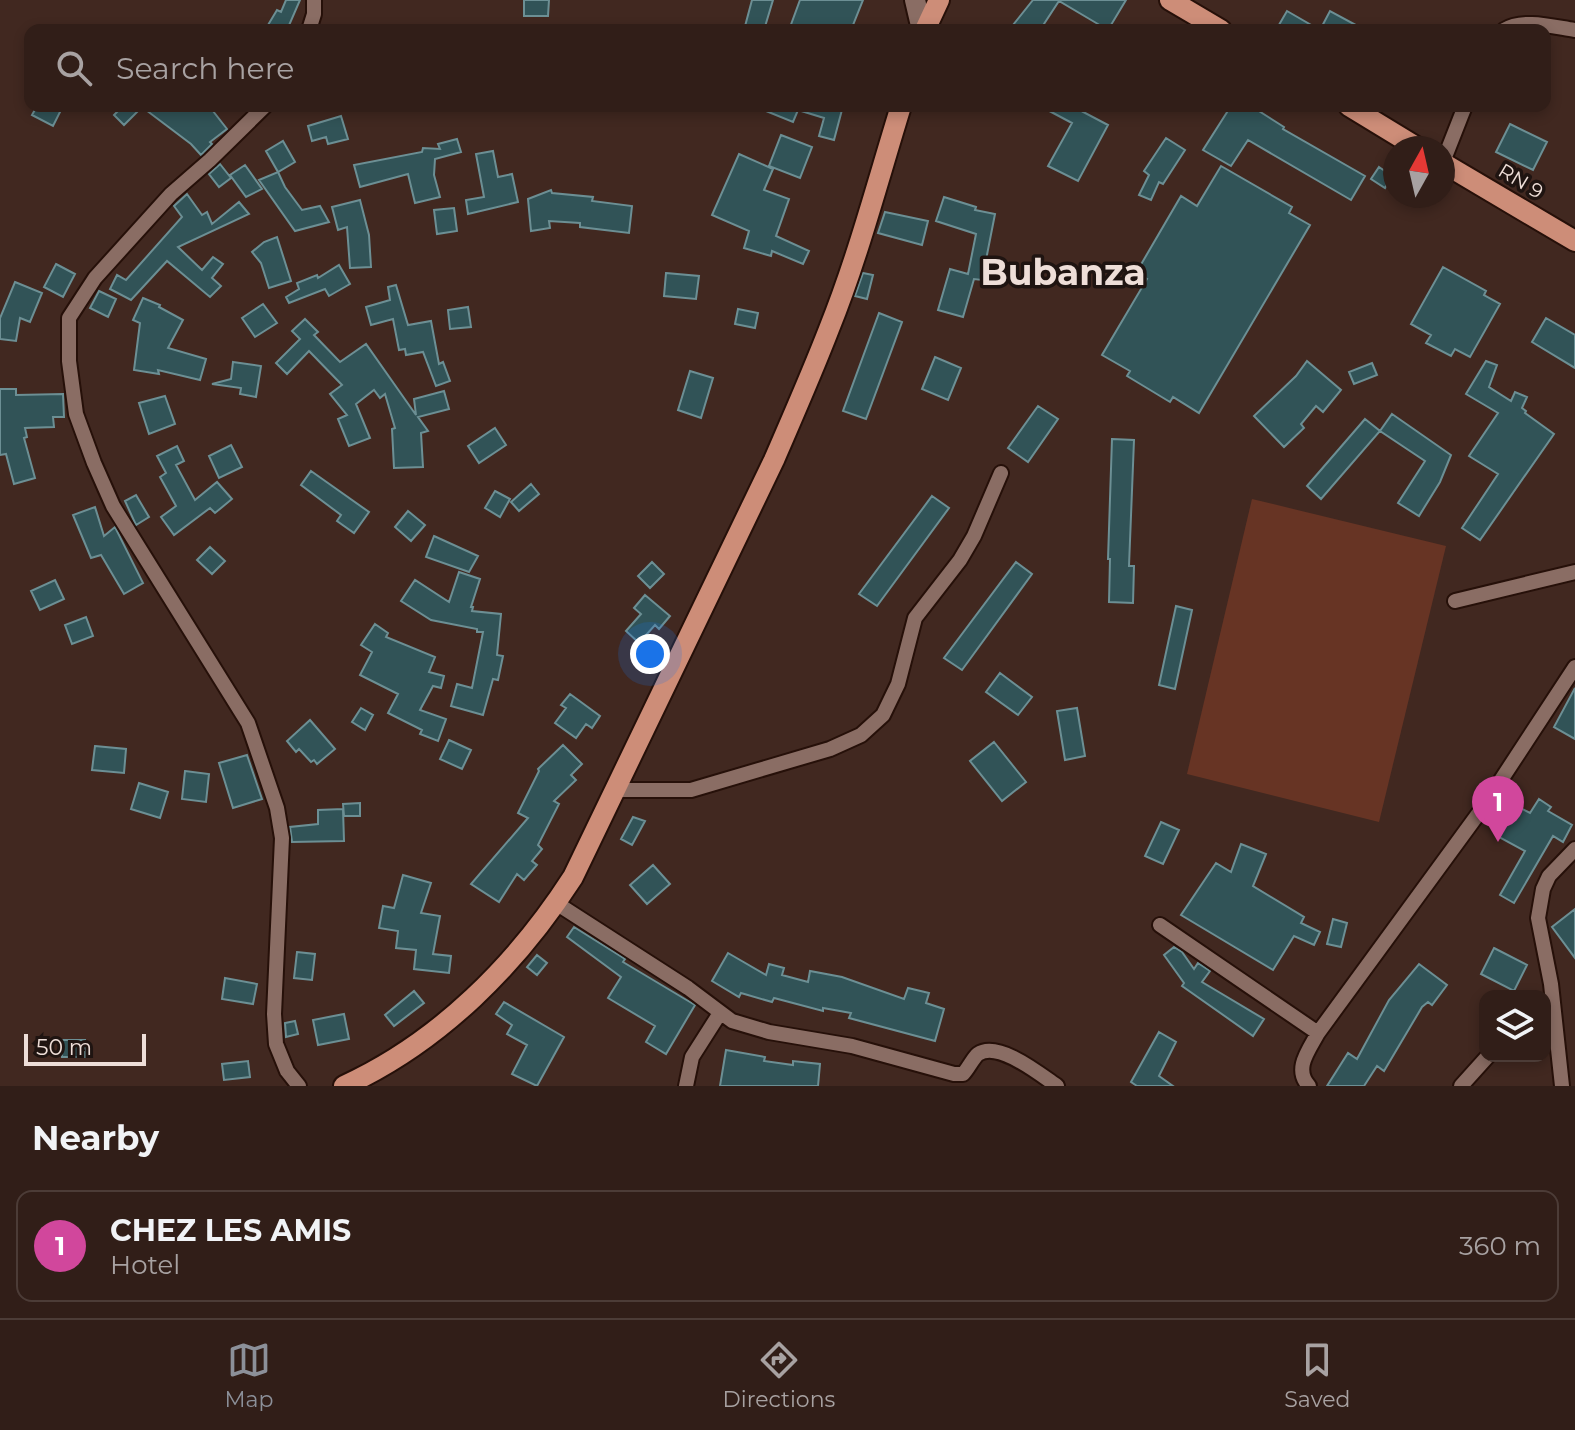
<!DOCTYPE html>
<html lang="en">
<head>
<meta charset="utf-8">
<style>
	body { margin:0; font-family:Montserrat,sans-serif; background:#392721; color:#f1f3f6 }
	.controls { position:absolute; right:24px; bottom:24px; display:grid; overflow:hidden; border-radius:16px; box-shadow:0 4px 12px #0003 }
	.controls button { width:72px; height:72px; display:grid; place-items:center; padding:0; border:0; border-bottom:2px solid #4c3c37; background:#311e18; color:#f1f3f6; font:40px sans-serif }
	.compass { position:absolute; left:1383px; top:136px; width:72px; height:72px; border-radius:50%; background:#311e18; box-shadow:0 4px 12px #0003; rotate:8deg }
	.scale { position:absolute; left:24px; bottom:20px; width:122px; box-sizing:border-box; padding-left:8px; border:4px solid #eeded8; border-top:0; font-size:22px; line-height:28px; white-space:nowrap; color:#eeded8; -webkit-text-stroke:6px #1f1411; paint-order:stroke }
	.you { position:absolute; left:650px; top:654px; width:28px; height:28px; margin:-20px; border:6px solid #fff; border-radius:50%; background:#1a73e8; box-shadow:0 0 0 12px #1a73e833 }
	.badge { display:grid; place-items:center; width:52px; height:52px; border-radius:50%; background:#8c9099; color:#fff; font-size:26px; font-weight:700 }
	.pin { position:absolute; translate:-50% -66px; filter:drop-shadow(0 2px 4px #0008) }
	.pin::after { content:''; position:absolute; top:42px; width:28px; height:24px; background:inherit; clip-path:polygon(0 0,100% 0,50% 100%) }
	.list { margin:0; padding:0; list-style:none }
	h2 { display:flex; justify-content:space-between; align-items:center; height:104px; margin:0; padding:0 32px; font-size:34px }
	h2 small { font-size:26px; font-weight:400; color:#a8a2a2 }
	.list li { display:grid; grid-template-columns:52px 1fr auto; gap:24px; align-items:center; box-sizing:border-box; height:112px; margin:0 16px 16px; padding:0 16px; border:2px solid #4c3c37; border-radius:16px }
	.list b { display:block; font-size:30px; white-space:nowrap }
	.list p { margin:0; font-size:26px; white-space:nowrap; color:#a8a2a2 }
	.list em { font-size:26px; font-style:normal; color:#a8a2a2 }
	.icon { flex:none; width:44px; height:44px; fill:none; stroke:currentColor; stroke-width:2; stroke-linecap:round; stroke-linejoin:round }
	.map { position:relative; flex:none; width:1575px; height:1086px; overflow:hidden }
	.search { position:absolute; background:#311e18; box-shadow:0 4px 12px #0003; left:24px; right:24px; top:24px; height:88px; display:flex; align-items:center; gap:20px; box-sizing:border-box; padding:0 28px; border-radius:16px; color:#a8a2a2; font-size:30px }
	.sheet { height:232px; background:#311e18 }
	nav { display:flex; justify-content:space-around; align-items:center; box-sizing:border-box; height:112px; border-top:2px solid #4c3c37; background:#311e18; font-size:22px; color:#a8a2a2 }
	nav a { display:grid; justify-items:center; gap:4px }
	nav .on { color:#8c9099 }
	.map>svg:first-child { display:block }
	.green { fill:#673424 }
	.building { fill:#315357; stroke:#6c8f94; stroke-width:2 }
	.lines { fill:none; stroke-linecap:round; stroke-linejoin:round }
	.street-casing { stroke:#261009; stroke-width:18 }
	.secondary-casing { stroke:#261009; stroke-width:24 }
	.primary-casing { stroke:#261009; stroke-width:24 }
	.street { stroke:#8a6d64; stroke-width:14 }
	.secondary { stroke:#8a6d64; stroke-width:20 }
	.primary { stroke:#cd8d78; stroke-width:20 }
	.labels { text-anchor:middle; stroke-width:7; stroke-linejoin:round; paint-order:stroke }
	.street-label { font-size:20px; fill:#eeded8; stroke:#1f1411 }
	.town-label { font-size:36px; font-weight:bold; fill:#eeded8; stroke:#1f1411 }
</style>
</head>
<body>
<div class="map">
<svg width="1575" height="1086" viewBox="0 0 1575 1086">
	<rect width="100%" height="100%" fill="#412820"/>
	<path class="green" d="M1252,499L1446,546L1379,822L1187,774Z"/>
	<path class="building" d="M286,0H300L287,30H265L277,10L281,12Z
		M524,0H549L548,16H524Z
		M752,0H773L764,30H744Z
		M800,0H863L851,30H789Z
		M1033,0H1126L1108,30L1059,1L1040,30H1009Z
		M1287,11L1320,30L1330,11L1365,30H1276Z
		M37,106H63L53,126L32,115Z
		M123,106H209L227,129L210,142L212,144L201,155L191,144L142,107L124,125L114,115Z
		M799,106H843L834,140L819,136L824,118L798,110L793,122L756,107Z
		M1040,106H1072L1108,125L1078,181L1048,166L1072,123Z
		M1231,106H1251L1284,127L1283,129L1365,176L1351,200L1248,140L1231,166L1203,150Z
		M341,116L348,139L328,144L326,137L312,141L308,126Z
		M1510,124L1547,142L1533,170L1496,152Z
		M781,135L812,147L800,178L769,166Z
		M1166,138L1185,150L1163,184L1159,182L1151,200L1139,195L1149,175L1144,171Z
		M457,139L461,152L435,159L434,175L440,197L415,203L408,174L360,187L354,165L422,152L423,148L440,149L438,144Z
		M283,141L295,162L278,172L266,151Z
		M493,151L498,177L512,174L518,202L468,214L466,200L484,197L476,154Z
		M739,154L773,169L764,190L789,199L776,236L809,251L803,264L772,251L771,256L744,248L749,231L712,215Z
		M220,164L231,178L219,187L209,174Z
		M245,165L262,189L246,197L230,175Z
		M1221,166L1292,207L1289,213L1310,225L1199,413L1173,397L1170,402L1127,376L1130,371L1102,355L1147,279L1136,273L1181,196L1197,206Z
		M1379,167L1392,176L1385,188L1371,179Z
		M278,172L285,187L302,210L320,206L329,222L295,231L259,180Z
		M551,190L552,193L593,197L592,201L632,206L629,233L580,227V223L549,221L550,228L531,231L528,199Z
		M187,194L202,215L207,212L212,224L239,202L249,214L178,247L202,270L213,257L223,264L212,278L221,286L210,297L167,261L131,300L110,289L117,275L126,280L182,217L174,206Z
		M944,197L976,207L975,210L995,214L985,265L1001,268L999,282L974,279L963,317L938,310L950,269L968,274L976,234L936,221Z
		M360,200L369,235L371,267L350,268L347,227L338,230L332,207Z
		M454,208L457,231L437,234L434,210Z
		M885,212L928,221L922,245L878,233Z
		M277,237L291,281L269,288L261,263L252,252L264,242Z
		M56,264L75,274L63,297L44,287Z
		M339,265L350,284L329,296L325,289L289,303L286,297L299,289L297,283L317,275L318,278Z
		M1443,267L1486,291L1484,295L1500,304L1470,357L1455,349L1451,356L1426,343L1431,335L1411,324Z
		M666,273L699,276L696,299L664,296Z
		M863,273L873,275L867,299L855,296Z
		M15,282L42,293L30,322L20,318L16,341L0,339V318Z
		M396,285L408,325L431,321L439,364L443,362L450,381L436,386L423,352L406,355L405,349L399,350L393,319L371,325L366,307L390,300L388,287Z
		M99,291L116,299L108,317L90,308Z
		M143,298L160,305L159,307L183,320L168,348L206,359L200,380L158,370L159,374L134,370L140,323L133,320Z
		M263,304L277,323L255,337L242,318Z
		M468,307L471,327L450,329L448,310Z
		M738,309L758,313L755,328L735,324Z
		M879,313L902,322L866,419L843,411Z
		M1546,318L1575,335V368L1532,342Z
		M305,319L318,332L314,335L340,362L366,344L416,415L414,399L444,391L449,409L418,417L428,431L421,433L423,467L394,468L392,429L395,428L385,394L380,398L374,390L356,404L370,438L349,446L338,419L347,415L330,394L342,385L309,351L287,374L276,363L300,339L292,331Z
		M935,357L961,368L948,400L922,389Z
		M1307,361L1341,390L1323,412L1316,406L1301,424L1304,428L1284,447L1254,416L1296,376Z
		M1486,361L1497,365L1489,387L1511,401L1515,392L1527,397L1522,408L1526,411L1525,413L1554,434L1480,540L1462,528L1498,474L1469,456L1498,413L1466,394Z
		M233,362L261,366L256,397L240,394L241,388L212,384L231,379Z
		M1372,363L1377,375L1354,384L1349,372Z
		M690,371L713,378L701,418L678,410Z
		M0,389H16V395L63,394L64,417H53L54,427L25,428L27,437L24,438L35,478L14,484L6,454L0,455Z
		M165,396L175,424L149,434L139,403Z
		M1038,406L1058,419L1028,462L1008,448Z
		M1392,414L1451,455L1440,482L1419,516L1398,503L1425,461L1380,431Z
		M1365,419L1380,431L1321,499L1307,486Z
		M495,428L506,445L479,463L468,446Z
		M1112,439L1134,440L1129,566H1134L1133,603L1109,602L1110,559H1108Z
		M231,445L242,467L219,478L209,456Z
		M177,446L184,461L176,465L195,500L217,482L232,499L215,513L210,508L174,535L161,517L176,506L160,477L166,473L157,456Z
		M311,471L369,512L354,533L337,521L341,515L301,485Z
		M531,484L539,494L519,511L511,502Z
		M495,491L510,499L500,517L485,508Z
		M136,495L149,517L136,525L125,501Z
		M932,496L949,508L877,606L859,594Z
		M95,507L104,536L115,527L143,583L124,594L101,555L91,558L73,515Z
		M408,511L425,525L411,541L395,527Z
		M434,536L478,556L469,572L426,557Z
		M210,547L225,561L212,574L197,560Z
		M652,562L664,574L650,588L638,576Z
		M1016,562L1032,574L962,670L944,658Z
		M459,572L480,579L471,607H473L472,611L501,614L497,655L503,656L498,680L493,679L483,715L451,706L457,684L472,688L483,632H477V629L431,620L401,601L415,580L449,602Z
		M55,580L64,599L40,610L31,591Z
		M645,595L670,616L659,629L655,625L639,643L626,631L641,614L634,608Z
		M1176,606L1192,610L1175,689L1159,685Z
		M86,617L93,636L72,644L65,625Z
		M375,624L388,633L386,637L435,657L429,672L444,676L441,688L433,686L420,710L446,719L438,741L420,734L422,730L388,713L398,694L360,675L372,652L361,645Z
		M1000,673L1032,697L1018,715L986,692Z
		M1575,688V739L1554,727Z
		M570,694L600,716L592,728L586,724L576,738L555,723L566,708L561,705Z
		M361,708L373,715L365,730L352,722Z
		M1077,708L1085,756L1065,760L1057,711Z
		M310,720L335,749L317,764L314,760L311,762L299,749L296,752L287,741Z
		M449,740L471,750L462,769L440,759Z
		M994,742L1026,782L1002,801L970,761Z
		M563,745L582,764L571,775L576,780L554,801L559,804L538,845L542,849L532,861L537,865L524,880L517,874L499,902L471,884L528,818L518,813L539,771L538,769Z
		M95,746L126,749L124,773L92,770Z
		M247,755L262,799L233,808L219,763Z
		M185,771L209,774L206,802L182,799Z
		M139,783L168,792L160,818L131,809Z
		M1539,799L1551,807L1548,811L1572,825L1563,842L1553,836L1514,903L1500,895L1525,851L1497,836L1501,830L1495,827L1509,802L1530,813Z
		M360,803V816H344L343,804Z
		M343,809L344,841L292,842L290,827L318,824V810Z
		M633,817L645,821L632,845L621,839Z
		M1161,822L1179,830L1163,864L1145,856Z
		M1241,844L1266,854L1253,886L1304,917L1301,923L1320,932L1314,945L1294,936L1273,970L1181,915L1216,863L1231,872Z
		M653,865L670,884L647,904L630,885Z
		M403,875L431,883L421,913L440,916L433,954L451,956L449,973L414,969L416,950L396,948L398,931L379,928L383,906L394,908Z
		M1575,909V958L1552,927Z
		M1333,919L1347,923L1341,947L1327,944Z
		M574,927L625,959L623,962L695,1005L666,1054L646,1042L655,1026L608,998L621,977L567,937Z
		M1174,947L1182,952L1194,969L1198,963L1210,971L1202,982L1264,1019L1253,1036L1182,986L1184,983L1164,955Z
		M1494,948L1527,965L1514,991L1481,974Z
		M297,952L315,954L312,980L294,978Z
		M728,953L766,975L769,964L784,968L782,975L808,982L810,971L842,977L904,999L908,988L929,993L926,1003L944,1009L935,1041L849,1018L851,1013L823,1008V1011L774,998L772,1002L741,993L739,997L712,981Z
		M537,955L547,963L537,975L527,967Z
		M1419,964L1447,985L1432,1005L1428,1002L1422,1007L1384,1071L1377,1066L1364,1086H1327L1348,1053L1357,1059L1389,1000Z
		M225,978L257,984L253,1004L222,999Z
		M414,991L424,1003L394,1026L385,1015Z
		M504,1002L564,1037L537,1086L512,1074L527,1045L507,1034L512,1025L496,1014Z
		M344,1014L349,1039L318,1045L313,1020Z
		M295,1021L298,1034L286,1037L285,1023Z
		M1159,1032L1176,1042L1159,1076L1173,1086H1137L1131,1082Z
		M62,1040H85V1057H62Z
		M726,1050L765,1057L764,1061L793,1065V1061L820,1064L818,1086H720Z
		M248,1061L250,1077L224,1080L222,1064Z"/>
	<g class="lines">
		<g class="street-casing">
			<path id="street" d="M309,30L314,14V0
				M1504,30C1523,18 1554,27 1575,30
				M265,106L210,160L171,194L95,278L69,318V361L76,414L94,463L113,506L248,723L277,808L282,838L274,1014L276,1044L287,1071L299,1086
				M1443,162L1465,106
				M1455,601L1575,572
				M617,790H691L830,749L861,735L883,715L898,684L915,618L960,560L974,536L1001,473
				M556,903L688,988L732,1021L769,1032L852,1046L954,1074H963C968,1069 973,1058 978,1054C998,1040 1041,1075 1057,1086
				M1160,925L1318,1033L1484,806L1575,667
				M686,1086L692,1057L720,1013
				M1309,1086C1293,1069 1309,1050 1318,1033
				M1461,1086L1488,1056
				M1562,1086L1551,984L1538,918L1543,889L1549,876L1575,849"/>
		</g>
		<g class="secondary-casing">
			<path id="secondary" d="M915,0L922,30"/>
		</g>
		<g class="primary-casing">
			<path id="primary" d="M1170,0L1221,30
				M925,30L939,0
				M1349,106L1418,148
				M1443,163L1575,241
				M344,1086C440,1042 517,964 573,877L774,460C793,416 812,373 829,329C858,257 878,180 901,106"/>
		</g>
		<use href="#street" class="street"/>
		<use href="#secondary" class="secondary"/>
		<use href="#primary" class="primary"/>
	</g>
	<g class="labels">
		<g class="street-label">
			<text transform="translate(1521 181) rotate(31)" y="7">RN 9</text>
		</g>
		<g class="town-label">
			<text x="1063" y="285">Bubanza</text>
		</g>
	</g>
</svg>
<div class="controls">
<button><svg class="icon" aria-label="layers" viewBox="0 0 24 24"><path d="M12 4l9 5-9 5-9-5zM3 14l9 5 9-5"/></svg></button>
</div>
<svg class="compass" viewBox="-18 -18 36 36"><path d="M0-13l5 13h-10z" fill="#e53935"/><path d="M0 13l5-13h-10z" fill="#a8a2a2"/></svg>
<div class="scale">50 m</div>
<div class="you"></div>
<div class="pin badge" style="left:1498px;top:842px;background:#d1479c">1</div>
<div class="search"><svg class="icon" aria-label="search" viewBox="0 0 24 24"><circle cx="10" cy="10" r="6"/><path d="M15 15l6 6"/></svg>Search here</div>
</div>
<section class="sheet">
<h2>Nearby<small></small></h2>
<ul class="list">
<li><span class="badge" style="background:#d1479c">1</span><div><b>CHEZ LES AMIS</b><p>Hotel</p></div><em>360 m</em></li>
</ul>
</section>
<nav>
<a class="on"><svg class="icon" aria-label="map" viewBox="0 0 24 24"><path d="M3 6l6-2 6 2 6-2v14l-6 2-6-2-6 2zM9 4v14M15 6v14"/></svg>Map</a>
<a><svg class="icon" aria-label="directions" viewBox="0 0 24 24"><path d="M12 3l9 9-9 9-9-9zM9 14v-3h6M13 9l2 2-2 2"/></svg>Directions</a>
<a><svg class="icon" aria-label="saved" viewBox="0 0 24 24"><path d="M7 4h10v16l-5-4-5 4z"/></svg>Saved</a>
</nav>
</body>
</html>
